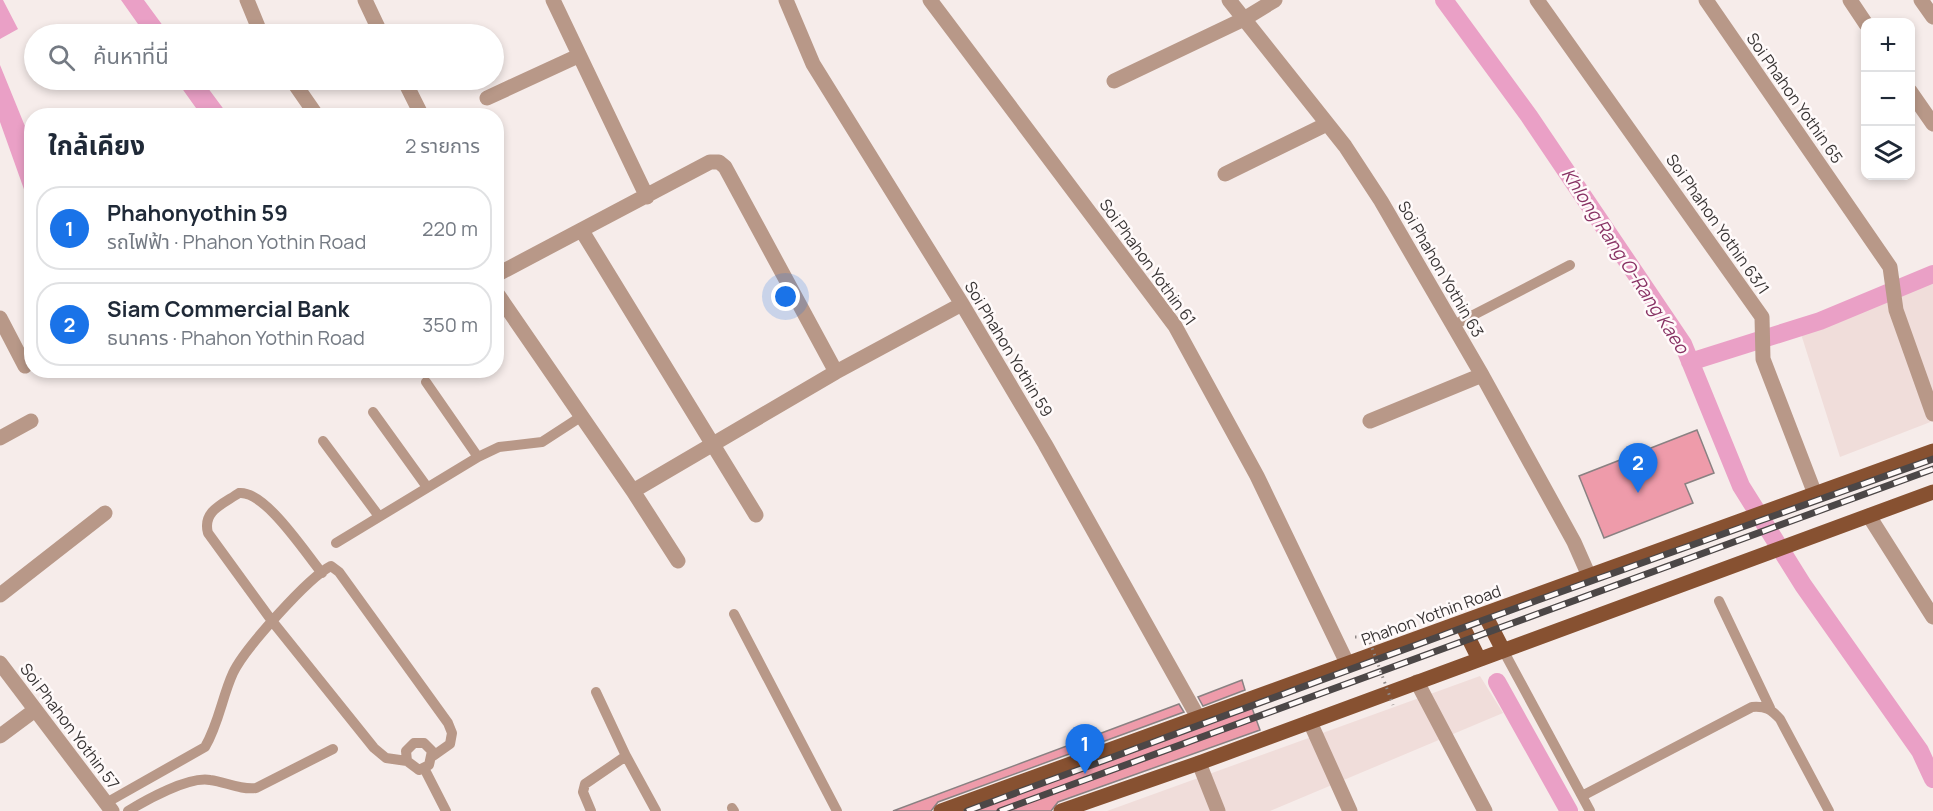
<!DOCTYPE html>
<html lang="th">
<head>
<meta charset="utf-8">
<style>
	body { margin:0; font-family:Manrope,"Noto Sans Thai",sans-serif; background:#f6f6f7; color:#1f2937 }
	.controls { position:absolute; right:18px; top:18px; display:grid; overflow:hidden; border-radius:12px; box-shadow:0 3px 9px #0003 }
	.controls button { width:54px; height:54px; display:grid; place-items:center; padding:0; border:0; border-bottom:2px solid #e0e1e3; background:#fff; color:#1f2937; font:30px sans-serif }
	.you { position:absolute; left:786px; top:297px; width:21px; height:21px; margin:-15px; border:4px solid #fff; border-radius:50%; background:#1a73e8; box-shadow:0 0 0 9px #1a73e833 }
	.badge { display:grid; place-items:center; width:39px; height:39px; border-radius:50%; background:#1a73e8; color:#fff; font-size:20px; font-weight:700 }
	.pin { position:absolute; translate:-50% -50px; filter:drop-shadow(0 2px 3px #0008) }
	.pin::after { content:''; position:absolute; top:32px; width:21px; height:18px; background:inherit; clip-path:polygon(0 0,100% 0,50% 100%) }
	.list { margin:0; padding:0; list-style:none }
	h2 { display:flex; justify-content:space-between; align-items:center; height:78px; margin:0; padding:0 24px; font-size:26px }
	h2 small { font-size:20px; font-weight:400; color:#747a83 }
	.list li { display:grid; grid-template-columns:39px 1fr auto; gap:18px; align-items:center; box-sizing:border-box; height:84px; margin:0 12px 12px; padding:0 12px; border:2px solid #e0e1e3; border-radius:24px }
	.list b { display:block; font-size:22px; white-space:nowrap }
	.list p { margin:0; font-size:20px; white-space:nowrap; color:#747a83 }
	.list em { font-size:20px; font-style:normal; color:#747a83 }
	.icon { flex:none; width:33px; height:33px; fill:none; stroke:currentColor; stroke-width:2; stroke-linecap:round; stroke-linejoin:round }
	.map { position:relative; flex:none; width:1933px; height:811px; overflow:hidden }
	.search { position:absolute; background:#fff; box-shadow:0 3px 9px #0003; left:24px; top:24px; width:480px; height:66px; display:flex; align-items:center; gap:15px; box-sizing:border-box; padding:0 21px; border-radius:33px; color:#747a83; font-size:22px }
	.panel { position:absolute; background:#fff; box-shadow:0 3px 9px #0003; left:24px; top:108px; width:480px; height:270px; border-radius:24px }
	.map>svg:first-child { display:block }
	.built { fill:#f0ddda }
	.water { fill:#eaa0c6 }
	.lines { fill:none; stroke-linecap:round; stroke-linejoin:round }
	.canal { stroke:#eaa0c6; stroke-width:18 }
	.building { fill:#ee9baa; stroke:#8a8182; stroke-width:1.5 }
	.path { stroke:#8f8887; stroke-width:3; stroke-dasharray:1.5 4.5; stroke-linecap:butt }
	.lane { stroke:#b89888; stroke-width:10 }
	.street { stroke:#b89888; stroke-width:15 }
	.primary { stroke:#875131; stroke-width:15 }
	.rail-casing { stroke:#4c4747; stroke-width:7 }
	.rail { stroke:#fffafa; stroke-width:4.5; stroke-dasharray:14; stroke-linecap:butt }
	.path-bridge { stroke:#8f8887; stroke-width:3; stroke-dasharray:1.5 4.5; stroke-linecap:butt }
	.labels { text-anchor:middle; stroke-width:5; stroke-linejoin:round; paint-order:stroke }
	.street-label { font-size:16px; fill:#383434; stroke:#fffafa }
	.water-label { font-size:18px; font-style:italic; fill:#883264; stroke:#fffafa }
</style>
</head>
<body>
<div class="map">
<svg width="1933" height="811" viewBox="0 0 1933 811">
	<rect width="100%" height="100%" fill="#f6ecea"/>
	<path class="built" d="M1933,279V421L1840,457L1801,334Z
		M1480,676L1503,713L1270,811H1107Z"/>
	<path class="water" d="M0,0H3L18,29L0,39Z
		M121,0H144L169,34H145Z
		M0,65L31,141V209L0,122Z
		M176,80H202L228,115H201Z"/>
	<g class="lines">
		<path class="canal" d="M1444,0L1529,116L1683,344L1741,486L1803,585L1920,751L1933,779
			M1690,362L1820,321L1933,274
			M1497,682L1569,811"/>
	</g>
	<path class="building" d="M1697,430L1714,473L1685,484L1693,503L1604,538L1579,476Z
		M1242,680L1245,690L1203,706L1198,697Z
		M1179,704L1184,712L938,802L931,811H893Z
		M1252,708L1260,730L1058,802L1051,811H970Z"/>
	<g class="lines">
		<path class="path" d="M1355,637H1368"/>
		<path class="lane" d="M1454,325L1570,265
			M426,382L478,457
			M373,412L427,487
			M323,441L378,515
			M336,543L478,457L499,447L542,442L582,416
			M322,573C306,554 265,490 239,493C223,504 202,511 208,533L272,621L374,748L386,758L407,761L419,770L429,765L432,751L424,743H414L406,751L407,761
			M1719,601L1770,708
			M734,614L837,811
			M1503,650L1590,811
			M626,756L656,811
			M424,768L446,811
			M1582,796L1752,707C1766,706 1771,709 1780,719L1829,811
			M106,803L205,747C219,723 222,697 233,673C244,649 309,577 331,566L339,572L448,723L452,733L450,744L433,756
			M732,808L734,811
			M128,811C146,800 189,776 210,780C226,782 240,790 256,788L333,749
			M591,811L583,792L585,784L626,756L596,692"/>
		<path class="street" d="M247,0L261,34
			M365,0L381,34
			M553,0L647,197
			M786,0L813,64L962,304L1045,444L1199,719
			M930,0L1175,326L1257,476L1348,665
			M1229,0L1345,146L1381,201L1482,375L1574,542L1589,576
			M1537,0L1762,317L1763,359L1815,494
			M1706,0L1890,267L1896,310L1933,414
			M1850,0L1866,24
			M1921,0L1933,17
			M292,80L317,116
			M404,80L422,116
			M1114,81L1244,19L1275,0
			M1910,91L1933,124
			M487,98L578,56
			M1225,174L1327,124
			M582,231L756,515
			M496,275L710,162H719L725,167L836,372
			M496,292L633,491L678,561
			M0,318L25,366
			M1370,421L1482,375
			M0,438L31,421
			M633,491L836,372L962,304
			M1869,516L1933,617
			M0,595L105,513
			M0,663L112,811
			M1417,682L1485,811
			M1310,722L1350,811
			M0,736L35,710
			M1199,763L1218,811"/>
		<path class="primary" d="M1485,615L1503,650
			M1461,623L1479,659
			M941,811L1933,451
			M1061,811L1199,763L1933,492"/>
		<g class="rail-casing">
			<path id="rail" d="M967,811L1538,600L1933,459
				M1000,811L1933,469"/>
		</g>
		<use href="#rail" class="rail"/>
		<path class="path-bridge" d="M1368,637L1393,705"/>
	</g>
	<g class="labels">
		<g class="street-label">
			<text transform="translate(1795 98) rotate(55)" y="6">Soi Phahon Yothin 65</text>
			<text transform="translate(1718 224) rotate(55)" y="6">Soi Phahon Yothin 63/1</text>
			<text transform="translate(1148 262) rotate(54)" y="6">Soi Phahon Yothin 61</text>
			<text transform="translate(1441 269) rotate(60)" y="6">Soi Phahon Yothin 63</text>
			<text transform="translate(1009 349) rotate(59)" y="6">Soi Phahon Yothin 59</text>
			<text transform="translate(1431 615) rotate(-20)" y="6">Phahon Yothin Road</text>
			<text transform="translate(70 726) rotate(53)" y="6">Soi Phahon Yothin 57</text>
		</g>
		<g class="water-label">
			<text transform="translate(1625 261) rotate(57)" y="6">Khlong Rang O-Rang Kaeo</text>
		</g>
	</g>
</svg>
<div class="controls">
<button>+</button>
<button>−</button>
<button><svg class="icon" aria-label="layers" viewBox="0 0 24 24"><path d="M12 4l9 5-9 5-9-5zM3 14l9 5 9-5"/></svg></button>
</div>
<div class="you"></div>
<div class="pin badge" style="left:1085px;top:774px">1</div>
<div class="pin badge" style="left:1638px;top:493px">2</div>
<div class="search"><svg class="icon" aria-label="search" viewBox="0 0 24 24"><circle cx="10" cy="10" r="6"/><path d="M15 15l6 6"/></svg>ค้นหาที่นี่</div>
<section class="panel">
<h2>ใกล้เคียง<small>2 รายการ</small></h2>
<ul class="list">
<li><span class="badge">1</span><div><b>Phahonyothin 59</b><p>รถไฟฟ้า · Phahon Yothin Road</p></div><em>220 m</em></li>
<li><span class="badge">2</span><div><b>Siam Commercial Bank</b><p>ธนาคาร · Phahon Yothin Road</p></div><em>350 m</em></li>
</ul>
</section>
</div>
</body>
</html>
